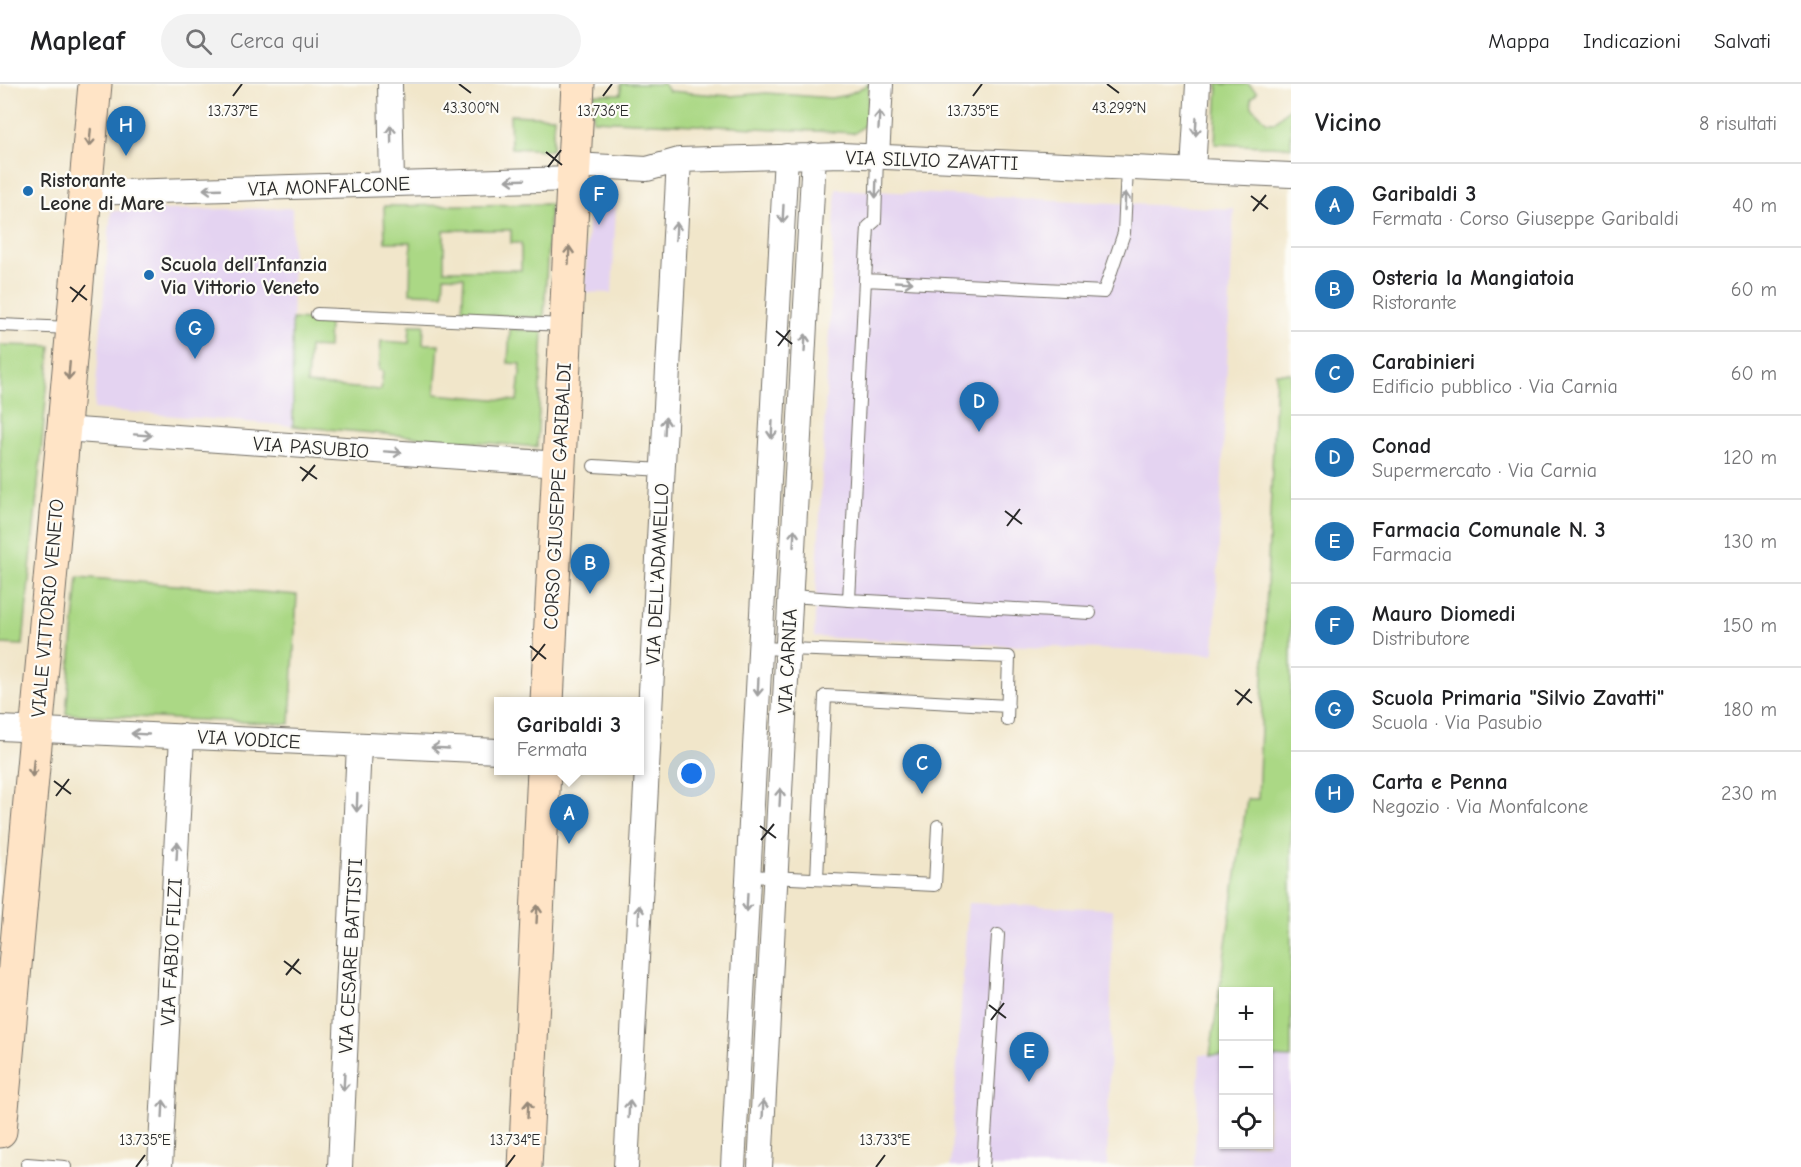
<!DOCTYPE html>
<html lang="it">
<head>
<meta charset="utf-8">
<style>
	body { margin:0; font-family:"Comic Neue",sans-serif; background:#f2f2f2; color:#202124 }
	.controls { position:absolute; right:18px; bottom:18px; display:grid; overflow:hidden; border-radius:0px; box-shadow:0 2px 4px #0004 }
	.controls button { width:54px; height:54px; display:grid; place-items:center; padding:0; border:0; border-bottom:2px solid #e0e0e0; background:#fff; color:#202124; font:30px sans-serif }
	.you { position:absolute; left:692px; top:690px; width:21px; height:21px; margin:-15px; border:4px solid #fff; border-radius:50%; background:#1a73e8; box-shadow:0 0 0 9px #1a73e833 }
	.badge { display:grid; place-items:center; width:39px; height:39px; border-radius:50%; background:#1f6fb2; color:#fff; font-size:20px; font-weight:700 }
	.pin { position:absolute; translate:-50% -50px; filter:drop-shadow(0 2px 3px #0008) }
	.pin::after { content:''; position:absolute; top:32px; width:21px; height:18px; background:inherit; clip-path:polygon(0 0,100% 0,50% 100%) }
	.popup { position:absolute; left:494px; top:613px; width:150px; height:78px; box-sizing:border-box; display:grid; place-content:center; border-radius:0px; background:#fff; filter:drop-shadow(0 2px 4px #0005); font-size:20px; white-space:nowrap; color:#757577 }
	.popup b { font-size:22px; color:#202124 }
	.popup::after { content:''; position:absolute; left:50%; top:100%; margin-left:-12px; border:12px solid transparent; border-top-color:#fff }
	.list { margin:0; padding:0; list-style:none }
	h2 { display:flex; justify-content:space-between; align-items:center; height:78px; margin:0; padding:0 24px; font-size:26px }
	h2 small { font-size:20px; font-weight:400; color:#757577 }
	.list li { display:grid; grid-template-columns:39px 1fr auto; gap:18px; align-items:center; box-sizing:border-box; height:84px; padding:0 24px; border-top:2px solid #e0e0e0 }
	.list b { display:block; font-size:22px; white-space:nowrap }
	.list p { margin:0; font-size:20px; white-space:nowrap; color:#757577 }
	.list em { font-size:20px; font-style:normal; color:#757577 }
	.icon { flex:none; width:33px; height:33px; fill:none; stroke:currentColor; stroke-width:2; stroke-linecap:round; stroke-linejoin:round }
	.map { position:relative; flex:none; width:1291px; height:1083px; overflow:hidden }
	header { display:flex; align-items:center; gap:36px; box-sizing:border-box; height:84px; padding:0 30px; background:#fff; border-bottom:2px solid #e0e0e0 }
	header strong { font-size:28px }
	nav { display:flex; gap:33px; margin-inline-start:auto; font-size:21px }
	.search { width:420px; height:54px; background:#f2f2f2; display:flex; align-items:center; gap:15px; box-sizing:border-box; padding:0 21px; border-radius:33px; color:#757577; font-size:22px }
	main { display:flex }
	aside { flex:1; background:#fff }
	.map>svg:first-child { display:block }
	.built { fill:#e4d3f1 }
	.green { fill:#abd885; stroke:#6b8258; stroke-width:1.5; fill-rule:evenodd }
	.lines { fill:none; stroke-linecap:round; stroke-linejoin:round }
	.lane-casing { stroke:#706c63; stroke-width:14 }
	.street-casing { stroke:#706c63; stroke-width:26 }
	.secondary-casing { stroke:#706c63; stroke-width:35 }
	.lane { stroke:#fff; stroke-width:12 }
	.street { stroke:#fff; stroke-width:24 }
	.secondary { stroke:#ffe4c6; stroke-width:33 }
	.oneway { stroke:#a0a0a0 }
	.oneway2 { stroke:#958878 }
	.ticks { fill:none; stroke:#2b2b2b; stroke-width:2 }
	.poi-dot { fill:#1f6fb2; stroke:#fdfcf7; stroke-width:2 }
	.labels { text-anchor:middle; stroke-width:4.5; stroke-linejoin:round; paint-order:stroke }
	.street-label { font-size:20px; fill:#2b2b2b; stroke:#fdfcf7 }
	.poi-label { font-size:20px; font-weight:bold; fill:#2b2b2b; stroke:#fdfcf7; text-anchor:start }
	.ticks-label { font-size:15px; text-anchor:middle; fill:#2b2b2b; stroke:#fdfcf7; stroke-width:4.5; stroke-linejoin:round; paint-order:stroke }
</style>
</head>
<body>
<header>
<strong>Mapleaf</strong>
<div class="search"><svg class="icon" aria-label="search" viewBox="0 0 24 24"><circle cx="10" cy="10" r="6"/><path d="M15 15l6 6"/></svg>Cerca qui</div>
<nav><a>Mappa</a><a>Indicazioni</a><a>Salvati</a></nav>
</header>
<main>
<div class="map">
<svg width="1291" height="1083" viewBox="0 0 1291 1083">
	<rect width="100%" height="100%" fill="#fdfcf7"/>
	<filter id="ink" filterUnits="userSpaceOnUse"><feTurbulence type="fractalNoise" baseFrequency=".0167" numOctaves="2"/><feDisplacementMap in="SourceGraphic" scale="12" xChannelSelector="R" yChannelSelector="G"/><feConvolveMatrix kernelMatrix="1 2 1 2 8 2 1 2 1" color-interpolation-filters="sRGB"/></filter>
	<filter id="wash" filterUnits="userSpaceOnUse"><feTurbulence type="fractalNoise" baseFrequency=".008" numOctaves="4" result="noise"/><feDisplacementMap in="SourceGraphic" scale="24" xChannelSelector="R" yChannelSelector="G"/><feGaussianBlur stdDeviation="1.35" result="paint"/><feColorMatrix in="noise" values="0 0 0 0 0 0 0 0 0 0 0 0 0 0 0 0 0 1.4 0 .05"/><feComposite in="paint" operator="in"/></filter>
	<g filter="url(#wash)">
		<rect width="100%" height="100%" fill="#f1e6ca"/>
		<path class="built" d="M617,100L612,209L585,208L590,102Z
			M836,105L1234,125L1214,570L814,553Z
			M292,124L293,342L94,325L111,127Z
			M968,819L1113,825L1107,1083H950Z
			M1200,970L1223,971L1224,1060H1268L1269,973L1291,974V1083H1194Z"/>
		<path class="green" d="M621,0H664L669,7L730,12L767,9L831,14L847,11L869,0L867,39L855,49L593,36L594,10H621Z
			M1218,0H1248L1257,8L1251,15L1252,23L1267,38H1275L1291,22V63L1215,60Z
			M510,31L554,33L552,66L511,64Z
			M550,120L544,234L462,230L464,193L444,192L443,210L410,209L411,158H385L384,122ZM511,146V159H521V186H444V146Z
			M292,235L329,237L328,264L309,263L307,300L381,306L383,287L379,286L381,257L409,259L410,241H424L423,260H439L435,310L517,317L521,280L508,279L510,245L543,247L537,363L293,342Z
			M0,261L51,262L23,561L0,560Z
			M1276,289H1291V974L1269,973L1268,908H1224L1223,971H1210L1247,715H1258Z
			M78,493L297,511L290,640L66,630Z"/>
	</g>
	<g filter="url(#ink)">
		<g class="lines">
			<g class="lane-casing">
				<path id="lane" d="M877,73L875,137L868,143L865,196L1104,208L1124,149L1127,84
					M317,230L565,241
					M0,241L71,244
					M594,382L663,386
					M791,512L849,516L865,196
					M849,516L1090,529
					M760,564L1009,573L1007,636
					M748,792L935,801L938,742
					M817,795L825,612L1008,622
					M27,1080L65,1083
					M983,1083L998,851"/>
			</g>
			<g class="street-casing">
				<path id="street" d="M390,0L392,100
					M877,73L881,0
					M574,81L647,85L679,76L841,71L1291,91
					M1193,87L1198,0
					M85,109L573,95
					M63,345L559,380
					M0,644L498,667
					M160,1083L182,652
					M340,1083L359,661
					M626,1083L679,76
					M733,1083L786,72
					M760,1083L814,71"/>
			</g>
			<g class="secondary-casing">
				<path id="secondary" d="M547,618L578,0
					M0,1047L95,0
					M525,1083L544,686"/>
			</g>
			<use href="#lane" class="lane"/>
			<use href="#street" class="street"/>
			<use href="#secondary" class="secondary"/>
		</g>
		<defs><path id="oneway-shaft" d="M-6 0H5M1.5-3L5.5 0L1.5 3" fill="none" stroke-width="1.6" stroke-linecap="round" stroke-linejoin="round" transform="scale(1.5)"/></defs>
		<g class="oneway">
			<use href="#oneway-shaft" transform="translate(879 36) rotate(-87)"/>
			<use href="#oneway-shaft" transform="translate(1196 43) rotate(93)"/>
			<use href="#oneway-shaft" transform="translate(391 50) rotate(-91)"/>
			<use href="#oneway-shaft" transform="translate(515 96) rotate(178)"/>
			<use href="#oneway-shaft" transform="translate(212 105) rotate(178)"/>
			<use href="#oneway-shaft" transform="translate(876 105) rotate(92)"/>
			<use href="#oneway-shaft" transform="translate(1125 117) rotate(-87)"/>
			<use href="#oneway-shaft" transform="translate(783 130) rotate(93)"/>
			<use href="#oneway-shaft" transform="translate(676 147) rotate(-87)"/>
			<use href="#oneway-shaft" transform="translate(904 198) rotate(3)"/>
			<use href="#oneway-shaft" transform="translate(805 259) rotate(-87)"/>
			<use href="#oneway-shaft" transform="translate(665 342) rotate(-87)"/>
			<use href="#oneway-shaft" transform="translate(772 346) rotate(93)"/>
			<use href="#oneway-shaft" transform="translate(143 351) rotate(4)"/>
			<use href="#oneway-shaft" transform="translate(393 368) rotate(4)"/>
			<use href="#oneway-shaft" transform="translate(794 454) rotate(-87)"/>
			<use href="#oneway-shaft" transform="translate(758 603) rotate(93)"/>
			<use href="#oneway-shaft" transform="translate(140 650) rotate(-177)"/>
			<use href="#oneway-shaft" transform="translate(440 664) rotate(-177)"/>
			<use href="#oneway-shaft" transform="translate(780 713) rotate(-87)"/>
			<use href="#oneway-shaft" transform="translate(357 719) rotate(92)"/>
			<use href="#oneway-shaft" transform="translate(177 767) rotate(-87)"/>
			<use href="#oneway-shaft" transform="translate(747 819) rotate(93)"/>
			<use href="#oneway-shaft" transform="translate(639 830) rotate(-87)"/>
			<use href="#oneway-shaft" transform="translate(344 998) rotate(93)"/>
			<use href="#oneway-shaft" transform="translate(163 1025) rotate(-87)"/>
			<use href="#oneway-shaft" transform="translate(629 1025) rotate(-87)"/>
			<use href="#oneway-shaft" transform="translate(763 1025) rotate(-87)"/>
		</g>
		<g class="oneway2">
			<use href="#oneway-shaft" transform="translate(90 54) rotate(95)"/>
			<use href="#oneway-shaft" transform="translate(569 171) rotate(-87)"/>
			<use href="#oneway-shaft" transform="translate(69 287) rotate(95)"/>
			<use href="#oneway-shaft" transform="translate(33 684) rotate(95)"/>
			<use href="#oneway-shaft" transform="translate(537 830) rotate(-87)"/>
			<use href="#oneway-shaft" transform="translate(528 1025) rotate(-87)"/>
		</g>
	</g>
	<path class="ticks" d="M459,0L471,9M1107,0L1119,9M233,12L242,0M603,12L612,0M973,12L982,0M546,68L562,81M548,83L561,66M1251,112L1268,125M1253,127L1266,111M70,203L87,216M72,218L85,201M776,247L792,260M778,262L790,246M300,383L317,395M302,397L315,381M1005,427L1022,440M1007,442L1020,425M530,562L546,575M532,577L545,560M1235,606L1252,619M1237,621L1250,605M54,697L71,710M56,712L69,695M760,742L776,754M761,756L774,740M284,877L301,890M286,891L299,875M989,921L1006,934M991,936L1004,919M136,1083L145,1071M506,1083L515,1071M876,1083L885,1071"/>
	<g class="poi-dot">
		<circle cx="28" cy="107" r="6"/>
		<circle cx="149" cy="191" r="6"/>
	</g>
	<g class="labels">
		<g class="street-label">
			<text transform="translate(932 76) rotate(2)" y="7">VIA SILVIO ZAVATTI</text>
			<text transform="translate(329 102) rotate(-2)" y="7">VIA MONFALCONE</text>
			<text transform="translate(311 363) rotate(4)" y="7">VIA PASUBIO</text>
			<text transform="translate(557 412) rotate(-87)" y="7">CORSO GIUSEPPE GARIBALDI</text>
			<text transform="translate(657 490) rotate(-87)" y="7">VIA DELL'ADAMELLO</text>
			<text transform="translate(47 524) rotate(-85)" y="7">VIALE VITTORIO VENETO</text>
			<text transform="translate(787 577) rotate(-87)" y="7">VIA CARNIA</text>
			<text transform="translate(249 655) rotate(3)" y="7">VIA VODICE</text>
			<text transform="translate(171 868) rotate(-87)" y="7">VIA FABIO FILZI</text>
			<text transform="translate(350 872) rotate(-87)" y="7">VIA CESARE BATTISTI</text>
		</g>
		<g class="poi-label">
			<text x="40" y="103">Ristorante<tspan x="40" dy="23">Leone di Mare</tspan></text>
			<text x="161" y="187">Scuola dell’Infanzia<tspan x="161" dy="23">Via Vittorio Veneto</tspan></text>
		</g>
	</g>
	<g class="ticks-label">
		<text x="471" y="29">43.300°N</text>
		<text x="1119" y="29">43.299°N</text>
		<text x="233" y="32">13.737°E</text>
		<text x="603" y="32">13.736°E</text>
		<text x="973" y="32">13.735°E</text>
		<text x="145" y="1061">13.735°E</text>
		<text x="515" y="1061">13.734°E</text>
		<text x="885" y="1061">13.733°E</text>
	</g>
</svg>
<div class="controls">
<button>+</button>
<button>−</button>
<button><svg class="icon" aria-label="locate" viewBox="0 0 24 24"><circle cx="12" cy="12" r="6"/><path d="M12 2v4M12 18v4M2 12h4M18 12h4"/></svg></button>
</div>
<div class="you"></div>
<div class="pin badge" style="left:569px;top:760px">A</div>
<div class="popup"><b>Garibaldi 3</b>Fermata</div>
<div class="pin badge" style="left:590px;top:510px">B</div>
<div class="pin badge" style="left:922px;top:710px">C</div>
<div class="pin badge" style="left:979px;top:348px">D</div>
<div class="pin badge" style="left:1029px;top:998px">E</div>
<div class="pin badge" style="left:599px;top:141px">F</div>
<div class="pin badge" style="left:195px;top:275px">G</div>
<div class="pin badge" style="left:126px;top:72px">H</div>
</div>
<aside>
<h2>Vicino<small>8 risultati</small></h2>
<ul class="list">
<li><span class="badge">A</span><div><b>Garibaldi 3</b><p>Fermata · Corso Giuseppe Garibaldi</p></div><em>40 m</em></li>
<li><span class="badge">B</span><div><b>Osteria la Mangiatoia</b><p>Ristorante</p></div><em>60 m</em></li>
<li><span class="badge">C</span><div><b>Carabinieri</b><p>Edificio pubblico · Via Carnia</p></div><em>60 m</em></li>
<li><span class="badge">D</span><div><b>Conad</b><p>Supermercato · Via Carnia</p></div><em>120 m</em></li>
<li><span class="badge">E</span><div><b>Farmacia Comunale N. 3</b><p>Farmacia</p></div><em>130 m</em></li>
<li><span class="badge">F</span><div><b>Mauro Diomedi</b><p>Distributore</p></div><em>150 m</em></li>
<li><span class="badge">G</span><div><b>Scuola Primaria &quot;Silvio Zavatti&quot;</b><p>Scuola · Via Pasubio</p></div><em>180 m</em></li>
<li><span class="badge">H</span><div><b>Carta e Penna</b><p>Negozio · Via Monfalcone</p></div><em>230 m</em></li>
</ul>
</aside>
</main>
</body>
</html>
